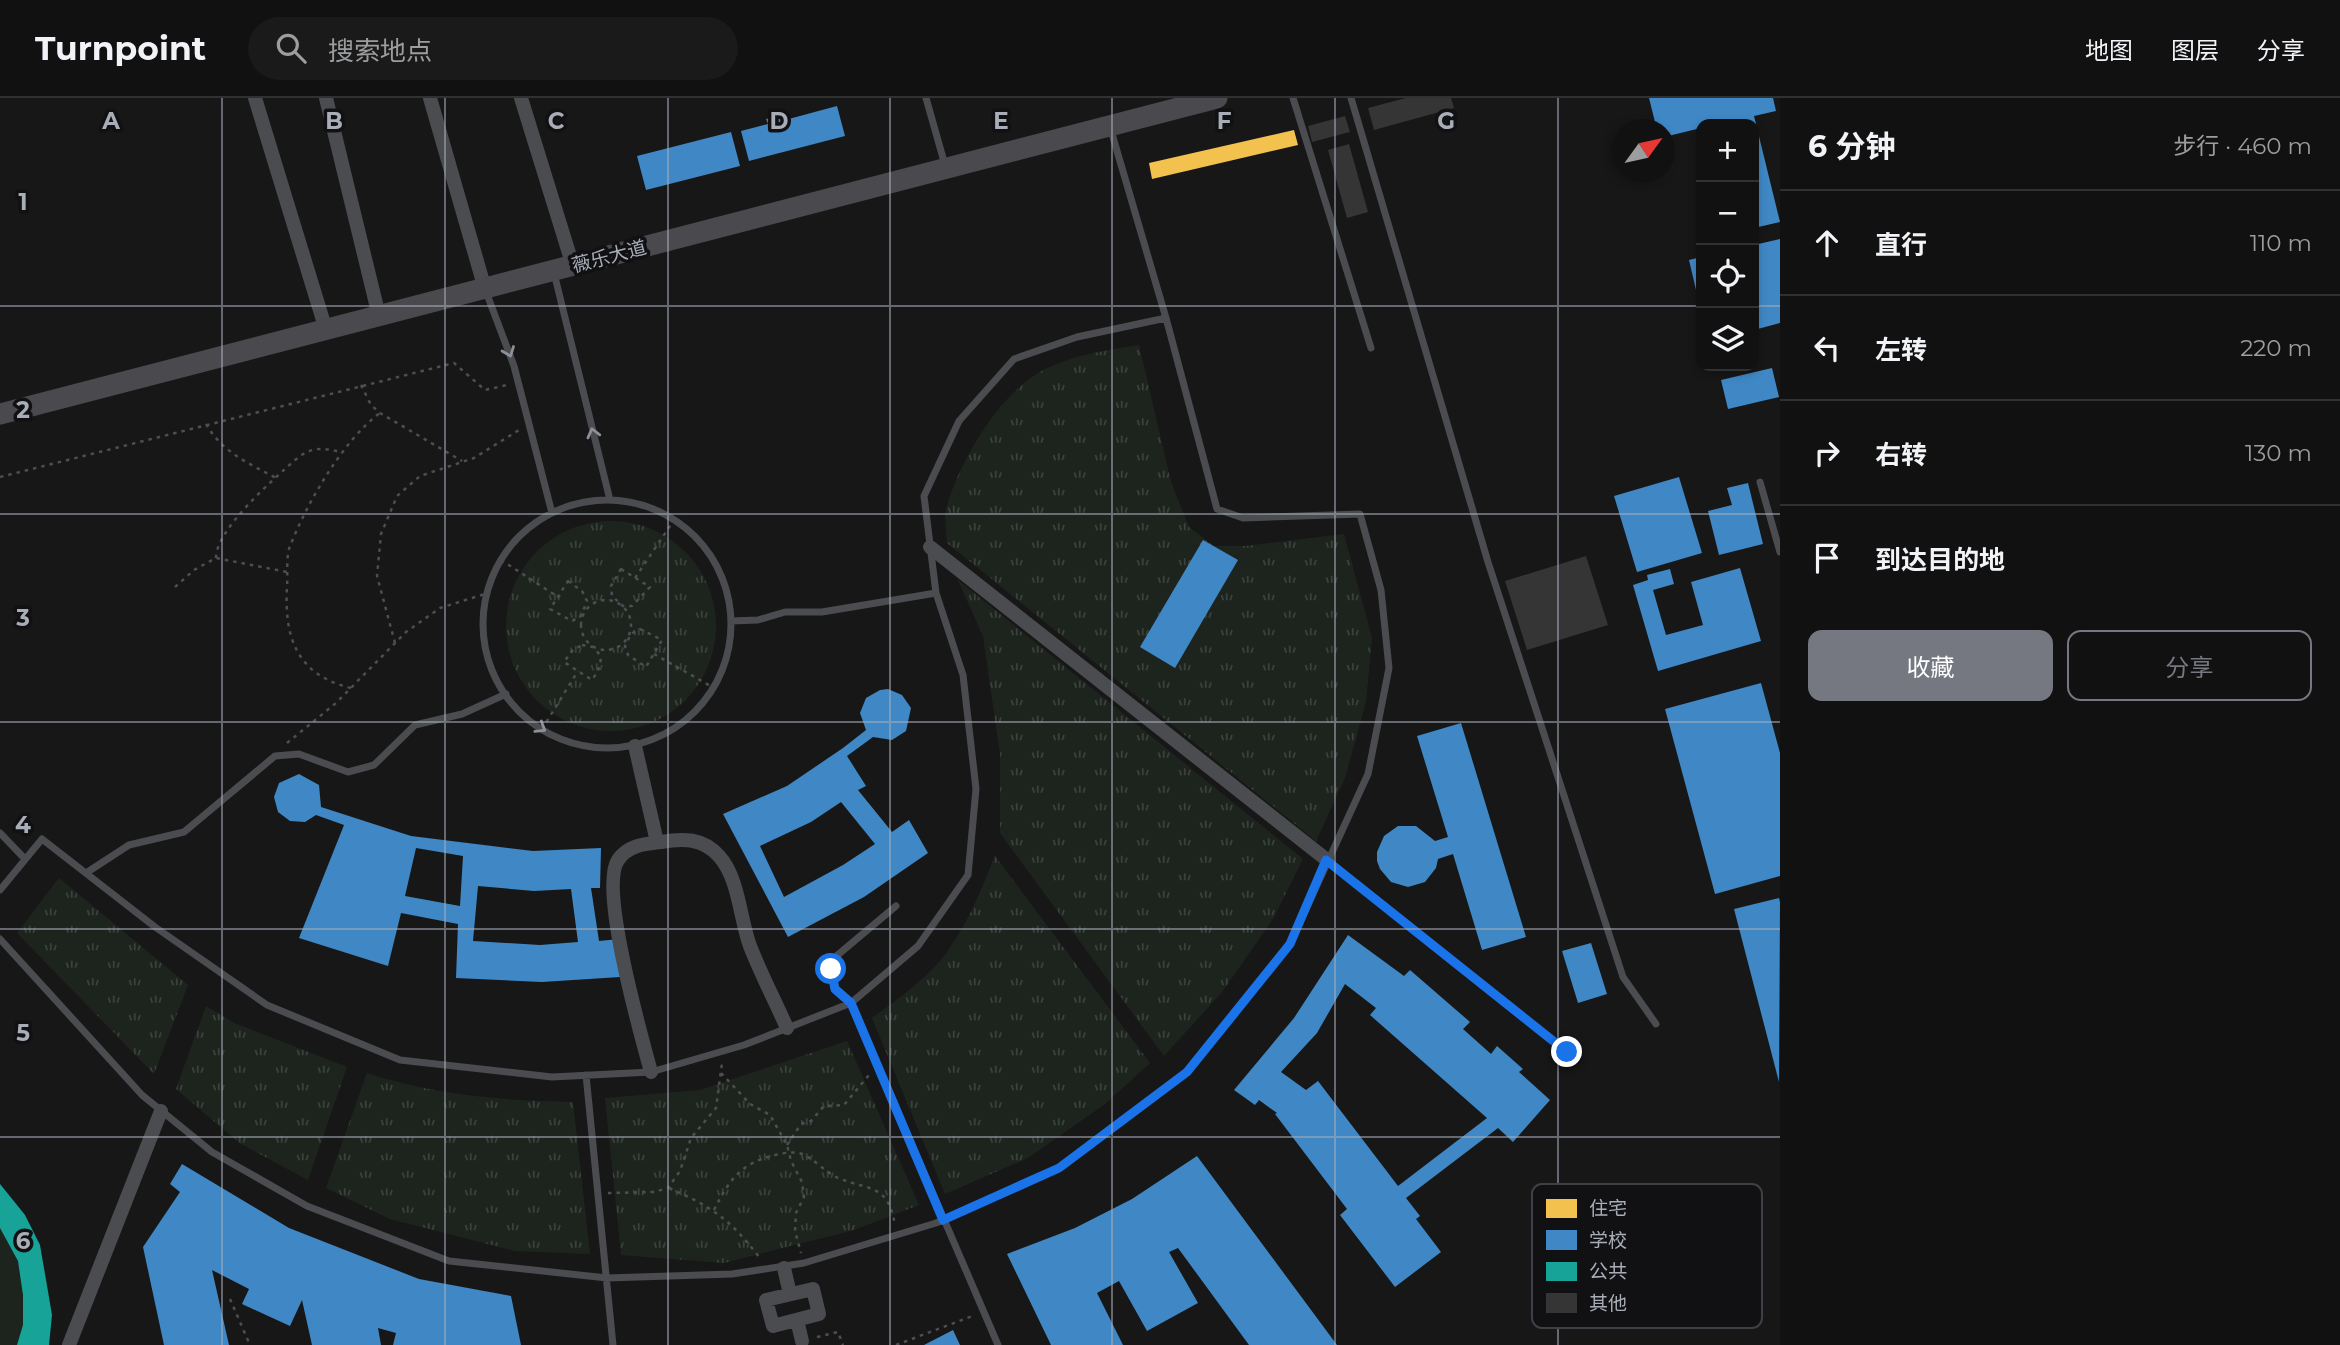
<!DOCTYPE html>
<html lang="zh">
<head>
<meta charset="utf-8">
<style>
	body { margin:0; font-family:Montserrat,"Noto Sans SC",sans-serif; background:#1a1a1a; color:#f1f3f6 }
	.controls { position:absolute; right:21px; top:21px; display:grid; overflow:hidden; border-radius:14px; box-shadow:0 4px 10px #0003 }
	.controls button { width:63px; height:63px; display:grid; place-items:center; padding:0; border:0; border-bottom:2px solid #303131; background:#111; color:#f1f3f6; font:35px sans-serif }
	.compass { position:absolute; left:1612px; top:21px; width:63px; height:63px; border-radius:50%; background:#111; box-shadow:0 4px 10px #0003; rotate:57deg }
	.stop { position:absolute; width:21px; height:21px; margin:-16px; border:5px solid #1a73e8; border-radius:50%; background:#fff }
	.stop.end { background:#1a73e8; border-color:#fff; box-shadow:0 2px 7px #0008 }
	.list { margin:0; padding:0; list-style:none }
	h2 { display:flex; justify-content:space-between; align-items:center; height:91px; margin:0; padding:0 28px; font-size:30px }
	h2 small { font-size:23px; font-weight:400; color:#9c9d9f }
	.list li { display:grid; grid-template-columns:46px 1fr auto; gap:21px; align-items:center; box-sizing:border-box; height:105px; padding:0 28px; border-top:2px solid #303131 }
	.list b { display:block; font-size:26px; white-space:nowrap }
	.list em { font-size:23px; font-style:normal; color:#9c9d9f }
	.actions { display:flex; gap:14px; padding:21px 28px }
	.actions a { flex:1; padding:16px 0; border:2px solid #757880; border-radius:14px; text-align:center; font-size:24px; color:#757880 }
	.actions .main { background:#757880; color:#fff }
	.icon { flex:none; width:38px; height:38px; fill:none; stroke:currentColor; stroke-width:2; stroke-linecap:round; stroke-linejoin:round }
	.map { position:relative; flex:none; width:1780px; height:1247px; overflow:hidden }
	header { display:flex; align-items:center; gap:42px; box-sizing:border-box; height:98px; padding:0 35px; background:#111; border-bottom:2px solid #303131 }
	header strong { font-size:33px }
	nav { display:flex; gap:38px; margin-inline-start:auto; font-size:24px }
	.search { width:490px; height:63px; background:#1a1a1a; display:flex; align-items:center; gap:18px; box-sizing:border-box; padding:0 24px; border-radius:38px; color:#9c9d9f; font-size:26px }
	main { display:flex }
	aside { flex:1; background:#111 }
	.map>svg:first-child { display:block }
	.grass { fill:url(#grass-tufts) }
	.garden { fill:#1d241e }
	.homes { fill:#f2c14e }
	.schools { fill:#3f88c5; fill-rule:evenodd }
	.public { fill:#17a398 }
	.building { fill:#353536 }
	.lines { fill:none; stroke-linecap:round; stroke-linejoin:round }
	.path { stroke:#4d4e52; stroke-width:2.5; stroke-dasharray:3.5 5; stroke-linecap:butt }
	.lane { stroke:#4b4c50; stroke-width:7 }
	.street { stroke:#4b4c50; stroke-width:14 }
	.secondary { stroke:#4a4a4e; stroke-width:21 }
	.oneway { stroke:#8c9099 }
	.route { stroke:#1a73e8; stroke-width:9 }
	.grid { fill:none; stroke:#a8adb8; stroke-width:2; stroke-opacity:0.55 }
	.labels { text-anchor:middle; stroke-width:7; stroke-linejoin:round; paint-order:stroke }
	.street-label { font-size:19px; fill:#a8adb8; stroke:#111113 }
	.key { fill:#111113; stroke:#3e4045; stroke-width:2 }
	.key-label { font-size:19px; fill:#a8adb8 }
	.grid-label { font-size:23px; text-anchor:middle; font-weight:bold; fill:#a8adb8; stroke:#111113; stroke-width:7; stroke-linejoin:round; paint-order:stroke }
</style>
</head>
<body>
<header>
<strong>Turnpoint</strong>
<div class="search"><svg class="icon" aria-label="search" viewBox="0 0 24 24"><circle cx="10" cy="10" r="6"/><path d="M15 15l6 6"/></svg>搜索地点</div>
<nav><a>地图</a><a>图层</a><a>分享</a></nav>
</header>
<main>
<div class="map">
<svg width="1780" height="1247" viewBox="0 0 1780 1247">
	<defs>
		<pattern id="grass-tufts" width="24" height="20" patternUnits="userSpaceOnUse" patternTransform="scale(1.75)"><rect width="24" height="20" fill="#1d241e"/><path d="M3 7l-1-3M5 7V3M7 7l1-3M15 17l-1-3M17 17v-4M19 17l1-3" fill="none" stroke="#3b413d"/></pattern>
	</defs>
	<rect width="100%" height="100%" fill="#171717"/>
	<path class="grass" d="M1139,247L1171,384L1189,429L1214,448H1245L1344,436L1372,540L1366,604L1345,680L1316,743L947,445C947,434 943,418 947,408C961,360 1003,289 1050,269C1078,256 1109,252 1139,247Z
		M506 528a105 105 0 1 1 210 0a105 105 0 1 1-210 0Z
		M958,482L1303,761L1273,821L1222,894L1164,958L1000,735V656L983,538Z
		M995,758L1150,965L1105,1006L1028,1060L945,1096L872,920C898,901 931,878 949,851C969,823 982,790 995,758Z
		M59,780L188,887L154,976L17,835Z
		M206,908L234,925L347,969L308,1082L241,1046L176,991Z
		M847,943L919,1107L854,1132L724,1165L621,1157L605,1000L700,992Z
		M367,975C438,998 498,1002 573,1004L590,1156L515,1153L390,1121L326,1090Z"/>
	<path class="garden" d="M0,1086C42,1131 54,1187 49,1247H0Z"/>
	<path class="homes" d="M1294,32L1298,47L1152,81L1149,65Z"/>
	<path class="schools" d="M1649,0H1773L1776,13L1754,18L1780,124L1754,130V26H1701V30L1664,39V32H1657Z
		M837,8L845,38L749,63L741,33L768,26L766,21L783,17L785,22Z
		M731,34L740,68L646,92L637,58Z
		M1780,141V225L1754,232V147Z
		M1701,159V209H1700L1689,162Z
		M1772,270L1779,299L1728,311L1721,282Z
		M1679,379L1702,455L1637,474L1614,398Z
		M1748,385L1763,446L1719,457L1708,413L1732,407L1727,390Z
		M1203,442L1238,462L1175,570L1140,549Z
		M1740,470L1761,543L1658,573L1633,487L1648,482L1647,477L1670,471L1674,486L1653,492L1666,537L1703,527L1691,484Z
		M1761,585L1780,655V778L1715,796L1665,611Z
		M888,591L902,597L911,610L906,633L892,642L873,639L847,658L866,688L858,692L892,734L909,722L928,755L864,799L788,839L723,716L787,688L843,650L866,632L860,615L866,600L880,592ZM841,704L875,746L843,767L784,799L760,748L811,724Z
		M1461,625L1526,839L1482,852L1453,756L1438,761L1436,770L1425,784L1408,789L1391,784L1380,771L1377,763V754L1384,738L1398,728H1416L1435,743L1448,739L1417,638Z
		M299,676L319,687L321,709L411,738L533,753L601,750L600,790H591L599,843L619,841L620,879L542,884L456,880L458,826L401,815L388,868L299,840L344,727L316,717L305,724L290,723L278,714L274,699L279,685ZM416,750L463,758L460,808L405,798ZM478,788L534,793L571,791L578,844L540,847L473,843Z
		M1779,800L1780,804L1779,984L1734,811Z
		M1348,837L1404,878L1410,872L1470,924L1463,931L1491,956L1497,948L1523,971L1519,974L1550,1002L1513,1044L1498,1030L1406,1100L1420,1118L1416,1121L1441,1154L1395,1189L1340,1117L1347,1111L1275,1016L1277,1015L1259,1002L1255,1007L1234,992L1294,920ZM1345,886L1376,910L1370,917L1487,1020L1398,1088L1318,983L1306,992L1281,974L1317,935Z
		M1591,845L1607,896L1578,905L1562,853Z
		M1197,1058L1337,1247H1249L1178,1150L1169,1154L1198,1205L1147,1233L1119,1183L1097,1195L1123,1247H1051L1007,1156L1075,1130L1132,1101Z
		M182,1066L289,1130L419,1181L511,1198L521,1247H393L396,1235L378,1230L381,1247H312L302,1202L290,1228L242,1206L249,1191L212,1172L229,1247H164L143,1149L180,1094L170,1086Z
		M953,1232L960,1247H924Z"/>
	<path class="public" d="M0,1086L25,1117L40,1147L52,1217L49,1247H17L23,1227V1197L18,1163L0,1130Z"/>
	<path class="building" d="M1406,0H1451L1454,10L1374,32L1368,10Z
		M1345,18L1350,34L1312,44L1308,28Z
		M1349,46L1368,114L1347,120L1328,52Z
		M1586,458L1608,527L1527,552L1505,483Z"/>
	<g class="lines">
		<path class="path" d="M361,287L371,307L380,315L462,363
			M206,326C222,354 248,365 276,380
			M0,379L454,265L485,292L507,287
			M216,460C216,431 274,381 295,362C311,349 320,349 340,354
			M501,462L558,499
			M621,471L650,489L632,508H623L612,498L611,488Z
			M635,480L674,422
			M568,483L582,493L587,503L581,518L572,523L550,511Z
			M175,489L194,472L216,460L287,474
			M581 527a25 25 0 1 1 50 0a25 25 0 1 1-50 0Z
			M640,531L662,542L646,569L628,557L625,548L631,536Z
			M395,545L377,478L381,436L397,398L420,378L474,360L519,332
			M582,547L593,549C606,560 600,570 592,582L564,564L572,553Z
			M654,556L714,590
			M351,590C297,577 284,540 287,489C288,477 286,462 289,451C305,408 343,342 380,315
			M542,631L578,573
			M287,645L336,605L406,534L440,510L488,495
			M721,975L750,1006L770,1017L787,1047L791,1063L802,1084L804,1099L796,1115L795,1133L801,1155
			M787,1047L801,1026L811,1023L824,1008L844,1007L869,977
			M669,1090C712,1109 730,1121 759,1159
			M608,1095L654,1094L668,1090L680,1073L691,1040L716,1010L722,965
			M714,1112C729,1082 741,1065 775,1057C784,1055 793,1053 802,1056C813,1060 825,1074 838,1080C871,1093 888,1086 895,1127
			M230,1201L250,1247
			M817,1239L838,1234L843,1247
			M896,1247L975,1217"/>
		<path class="lane" d="M926,0L945,67
			M1293,0L1371,250
			M1351,0L1488,464L1623,879L1656,926
			M1110,29L1166,220
			M554,175L610,402
			M485,191L514,268L552,415
			M1760,384L1780,454
			M483 526a124 124 0 1 1 248 0a124 124 0 1 1-248 0Z
			M731,523L758,522L785,514H822L936,495
			M0,735L25,761
			M1327,762L1567,954
			M86,775L129,747L184,734L275,658L299,656L348,674L374,667L415,627L462,616L506,596
			M0,792L42,741L155,829L267,907L400,962L552,979L651,974L744,947L851,905L918,848L968,777L976,691L963,577L936,495L924,398L959,323L1014,261L1077,239L1166,220L1217,411L1243,420L1360,416L1381,492L1389,570L1368,676L1290,846L1187,974L1059,1070L936,1125L804,1165L732,1176L607,1180L449,1163L307,1108L212,1054L142,997L0,841
			M896,808L834,860C827,880 833,894 851,905L998,1247
			M586,977L613,1247"/>
		<path class="street" d="M255,0L326,232
			M326,0L379,218
			M430,0L485,191
			M521,0L573,168
			M930,449L1327,762
			M635,648L657,744
			M651,974C641,937 599,790 618,762C628,747 645,746 661,744C683,740 703,740 719,758C739,780 740,821 750,848C761,876 775,903 787,930
			M784,1170L790,1196
			M813,1191L819,1216L773,1228L766,1202Z
			M797,1222L802,1243
			M69,1247L161,1013"/>
		<path class="secondary" d="M0,316L1217,0"/>
	</g>
	<defs><path id="oneway-chevron" d="M-2-3.5L2.5 0L-2 3.5" fill="none" stroke-width="1.6" stroke-linecap="round" stroke-linejoin="round" transform="scale(1.75)"/></defs>
	<g class="oneway">
		<use href="#oneway-chevron" transform="translate(509 254) rotate(69)"/>
		<use href="#oneway-chevron" transform="translate(593 335) rotate(-104)"/>
		<use href="#oneway-chevron" transform="translate(541 630) rotate(32)"/>
	</g>
	<g class="lines">
		<path class="route" d="M831,871L835,891L851,905L943,1122L1059,1070L1187,974L1290,846L1326,762L1567,954"/>
	</g>
	<path class="grid" d="M222,0V1247M445,0V1247M668,0V1247M890,0V1247M1112,0V1247M1335,0V1247M1558,0V1247M0,208H1701M1754,208H1780M0,416H1780M0,624H1780M0,831H1780M0,1039H1780"/>
	<g class="labels">
		<g class="street-label">
			<text transform="translate(609 158) rotate(-15)" y="7">薇乐大道</text>
		</g>
	</g>
	<rect x="1532" y="1086" width="230" height="144" rx="10" class="key"/>
	<rect x="1546" y="1101" width="31" height="19" fill="#f2c14e"/>
	<rect x="1546" y="1132" width="31" height="20" fill="#3f88c5"/>
	<rect x="1546" y="1164" width="31" height="19" fill="#17a398"/>
	<rect x="1546" y="1195" width="31" height="20" fill="#353536"/>
	<g class="key-label">
		<text x="1589" y="1117">住宅</text>
		<text x="1589" y="1149">学校</text>
		<text x="1589" y="1180">公共</text>
		<text x="1589" y="1212">其他</text>
	</g>
	<g class="grid-label">
		<text x="111" y="31">A</text>
		<text x="334" y="31">B</text>
		<text x="556" y="31">C</text>
		<text x="779" y="31">D</text>
		<text x="1001" y="31">E</text>
		<text x="1224" y="31">F</text>
		<text x="1446" y="31">G</text>
		<text x="23" y="112">1</text>
		<text x="23" y="320">2</text>
		<text x="23" y="528">3</text>
		<text x="23" y="735">4</text>
		<text x="23" y="943">5</text>
		<text x="23" y="1151">6</text>
	</g>
</svg>
<div class="controls">
<button>+</button>
<button>−</button>
<button><svg class="icon" aria-label="locate" viewBox="0 0 24 24"><circle cx="12" cy="12" r="6"/><path d="M12 2v4M12 18v4M2 12h4M18 12h4"/></svg></button>
<button><svg class="icon" aria-label="layers" viewBox="0 0 24 24"><path d="M12 4l9 5-9 5-9-5zM3 14l9 5 9-5"/></svg></button>
</div>
<svg class="compass" viewBox="-18 -18 36 36"><path d="M0-13l5 13h-10z" fill="#e53935"/><path d="M0 13l5-13h-10z" fill="#9c9d9f"/></svg>
<div class="stop" style="left:831px;top:871px"></div>
<div class="stop end" style="left:1567px;top:954px"></div>
</div>
<aside>
<h2>6 分钟<small>步行 · 460 m</small></h2>
<ul class="list">
<li><svg class="icon" aria-label="ahead" viewBox="0 0 24 24"><path d="M12 20V5M6 11l6-6 6 6"/></svg><div><b>直行</b></div><em>110 m</em></li>
<li><svg class="icon" aria-label="left" viewBox="0 0 24 24"><path d="M17 20v-9H6M10 6l-5 5 5 5"/></svg><div><b>左转</b></div><em>220 m</em></li>
<li><svg class="icon" aria-label="right" viewBox="0 0 24 24"><path d="M7 20v-9h11M14 6l5 5-5 5"/></svg><div><b>右转</b></div><em>130 m</em></li>
<li><svg class="icon" aria-label="arrive" viewBox="0 0 24 24"><path d="M6 21V4h12l-3 4 3 4H6"/></svg><div><b>到达目的地</b></div></li>
</ul>
<div class="actions"><a class="main">收藏</a><a>分享</a></div>
</aside>
</main>
</body>
</html>
